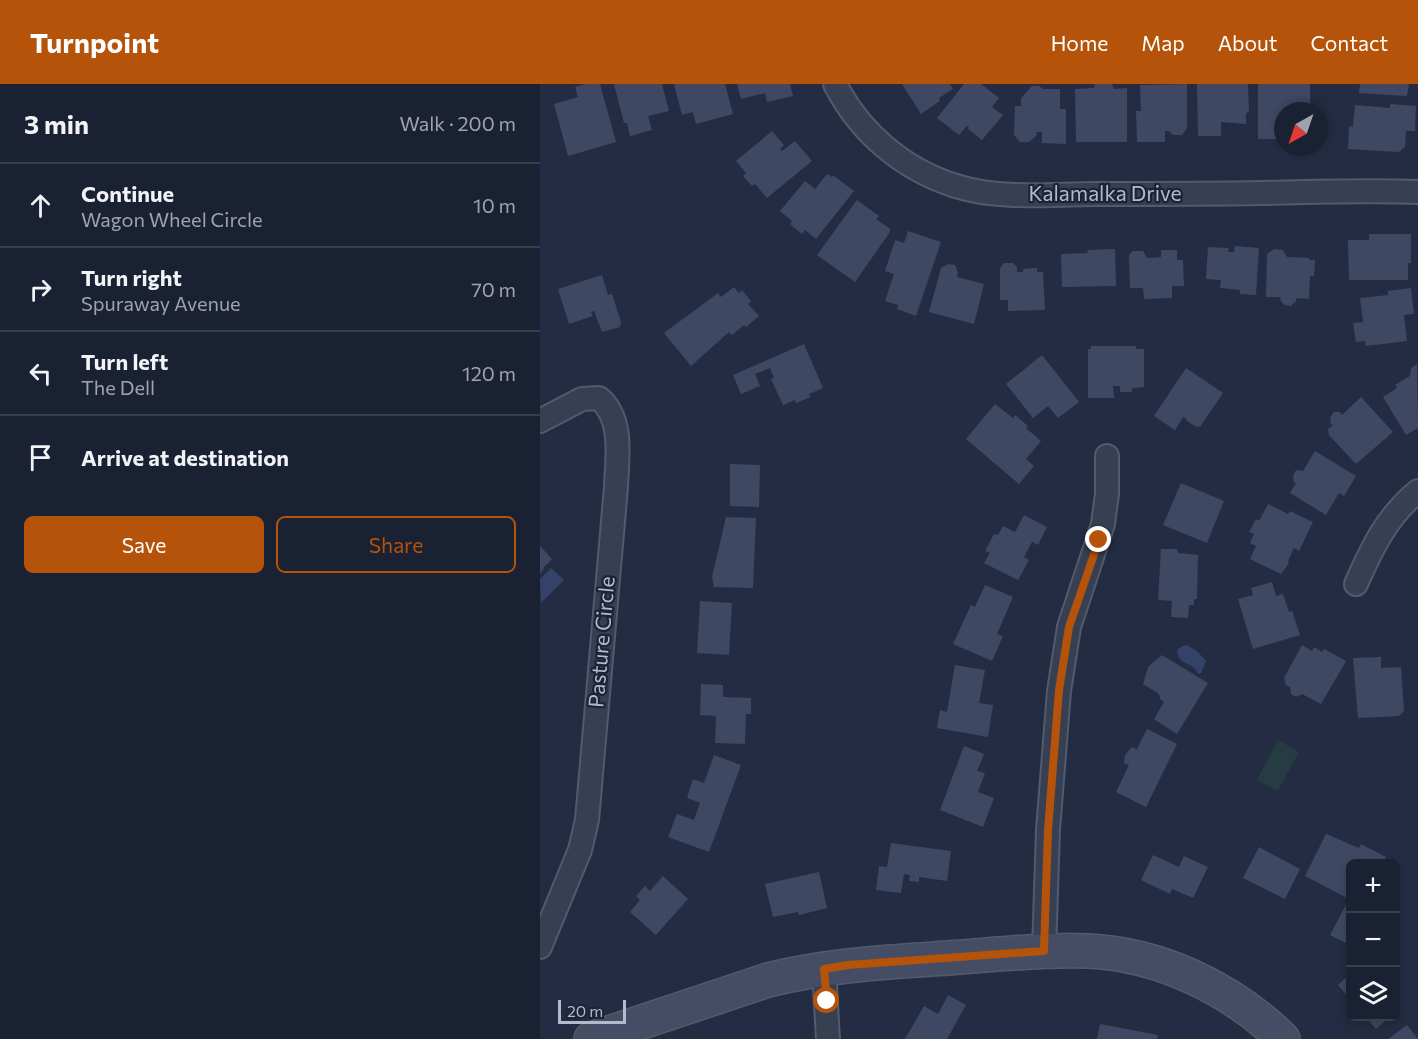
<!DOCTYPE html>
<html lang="en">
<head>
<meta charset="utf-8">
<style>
	body { margin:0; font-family:Commissioner,sans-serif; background:#272e3e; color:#f1f3f6 }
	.controls { position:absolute; right:18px; bottom:18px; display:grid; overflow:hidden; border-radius:9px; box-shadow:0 3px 9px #0003 }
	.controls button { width:54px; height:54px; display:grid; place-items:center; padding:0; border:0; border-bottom:2px solid #383e4d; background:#1a2132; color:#f1f3f6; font:30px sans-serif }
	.compass { position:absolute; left:734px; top:18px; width:54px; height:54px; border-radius:50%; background:#1a2132; box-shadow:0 3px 9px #0003; rotate:220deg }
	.scale { position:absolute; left:18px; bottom:15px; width:68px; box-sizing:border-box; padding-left:6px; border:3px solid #b4bacc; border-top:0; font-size:16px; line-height:21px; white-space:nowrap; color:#b4bacc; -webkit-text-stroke:4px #1c2437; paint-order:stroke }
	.stop { position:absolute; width:18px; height:18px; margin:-14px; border:4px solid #b45309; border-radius:50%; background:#fff }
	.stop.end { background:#b45309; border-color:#fff; box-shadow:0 2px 6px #0008 }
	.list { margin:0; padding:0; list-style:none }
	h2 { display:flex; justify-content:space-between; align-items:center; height:78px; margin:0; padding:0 24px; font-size:26px }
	h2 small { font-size:20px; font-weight:400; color:#9fa3ac }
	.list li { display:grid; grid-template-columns:39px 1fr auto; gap:18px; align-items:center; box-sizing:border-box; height:84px; padding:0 24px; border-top:2px solid #383e4d }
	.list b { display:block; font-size:22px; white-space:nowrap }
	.list p { margin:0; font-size:20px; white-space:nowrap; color:#9fa3ac }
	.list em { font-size:20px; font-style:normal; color:#9fa3ac }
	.actions { display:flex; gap:12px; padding:18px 24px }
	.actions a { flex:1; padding:14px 0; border:2px solid #b45309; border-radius:9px; text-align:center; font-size:21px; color:#b45309 }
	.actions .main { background:#b45309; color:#fff }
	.icon { flex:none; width:33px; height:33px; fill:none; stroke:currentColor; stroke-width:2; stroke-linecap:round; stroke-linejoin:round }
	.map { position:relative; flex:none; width:878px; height:955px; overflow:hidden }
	header { display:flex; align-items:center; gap:36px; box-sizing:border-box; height:84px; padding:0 30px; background:#b45309; color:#fff }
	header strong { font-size:28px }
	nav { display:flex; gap:33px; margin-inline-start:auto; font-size:21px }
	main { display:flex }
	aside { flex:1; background:#1a2132 }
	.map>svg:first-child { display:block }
	.green { fill:#253c43 }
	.water { fill:#344269 }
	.building { fill:#3f4863 }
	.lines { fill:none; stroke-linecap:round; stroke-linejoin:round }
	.street-casing { stroke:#525a6c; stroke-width:26 }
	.secondary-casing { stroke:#525a6c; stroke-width:36 }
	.street { stroke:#373f52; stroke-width:22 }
	.secondary { stroke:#454d65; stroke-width:33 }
	.route { stroke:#b45309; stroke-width:8 }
	.labels { text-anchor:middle; stroke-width:4.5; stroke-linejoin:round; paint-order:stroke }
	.street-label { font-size:21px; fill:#b4bacc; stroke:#1c2437 }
</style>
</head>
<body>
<header>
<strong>Turnpoint</strong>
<nav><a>Home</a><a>Map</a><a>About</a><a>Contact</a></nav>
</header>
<main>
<aside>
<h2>3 min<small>Walk · 200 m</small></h2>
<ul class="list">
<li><svg class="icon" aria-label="ahead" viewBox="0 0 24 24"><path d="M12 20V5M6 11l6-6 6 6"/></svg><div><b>Continue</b><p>Wagon Wheel Circle</p></div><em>10 m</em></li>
<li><svg class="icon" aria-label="right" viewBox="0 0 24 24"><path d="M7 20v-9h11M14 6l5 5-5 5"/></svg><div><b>Turn right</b><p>Spuraway Avenue</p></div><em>70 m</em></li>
<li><svg class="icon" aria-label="left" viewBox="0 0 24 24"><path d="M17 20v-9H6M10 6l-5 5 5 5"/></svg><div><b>Turn left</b><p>The Dell</p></div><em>120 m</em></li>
<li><svg class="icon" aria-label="arrive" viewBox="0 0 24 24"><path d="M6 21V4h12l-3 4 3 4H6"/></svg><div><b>Arrive at destination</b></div></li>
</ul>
<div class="actions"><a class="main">Save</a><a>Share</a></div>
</aside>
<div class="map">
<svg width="878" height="955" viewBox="0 0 878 955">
	<rect width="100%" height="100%" fill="#232c42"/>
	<path class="green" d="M738,656L759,668L738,707L717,696Z"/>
	<path class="water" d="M11,484L24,496L1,519L0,495Z
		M647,561L657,567L666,577L661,589L658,590C655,578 634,581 638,565L642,562Z"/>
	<path class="building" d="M46,0H60L76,58L28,72L14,20L38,13L35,3Z
		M74,0H122L129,27L108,32L112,46L90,52L87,39H84Z
		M134,0H185L193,30L156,40L153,28L142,31Z
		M197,0H250L253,12L227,18L225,9L201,15Z
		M362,0H410L413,5L399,14L400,17L381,30Z
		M424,0H441L459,14L452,23L463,31L442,56L428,45L429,43L427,42L419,51L397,34Z
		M555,0H572L574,5L587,4V58H536L535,5L554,4Z
		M647,0V44L642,51H633L629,47H625V58H597L596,27H601L600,1Z
		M657,0H708L709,28L706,29V40L681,38V52H658Z
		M718,0H770V27H743L742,55H718Z
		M820,0H869L867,12L819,9Z
		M492,2H499L503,5H520V25H526V60L502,59V48H496L497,51L489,58H480L474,51L475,22H481V14Z
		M850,20L876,22L875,47H866L865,63L859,68L808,65L809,42L813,43L815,21L850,24Z
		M232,47L244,61L240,65L242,67L255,57L272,77L227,114L215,100L212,102L203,92L206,89L196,77Z
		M287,90L292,93L293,91L314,107L276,155L265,146L262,150L250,140L252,137L240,127L265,97L275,105Z
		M317,116L339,132L336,135L350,145V148L315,198L277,171Z
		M368,147L401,158L376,232L357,225L358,221L345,217L354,190L345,187L355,156L364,159Z
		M829,150H871V179H868V196H809L808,156H829Z
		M695,162L719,164L716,211L700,210V206L680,204L681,196L666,195L668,163L689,164L688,168H694Z
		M575,165L576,202L522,203L521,170L548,169L547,166Z
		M734,165L743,166L747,173L769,174V176H775L774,192H770L769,215L756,214V217L751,222L745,221L740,216L741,213H726L727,170Z
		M621,166H637V176H643L644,202H632V214L604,215L603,204H590L589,171L593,167H603L607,174L621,173Z
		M464,179H473L477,183V188H483V185L497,184V188H503L505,226L468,227V216H460V184Z
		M408,180L415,181L418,189L417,193L444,200L434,240L389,228L401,184Z
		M62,191L68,211L72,210L81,238L80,243L62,248L54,227L51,228L53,232L29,240L18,205Z
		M194,203L199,209L202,206L211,217L208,220L219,232L206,243L204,241L192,251L189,248L151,282L124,249L178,209L181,213Z
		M871,204L874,230L864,231L867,257L826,262L825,257L816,258L813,239L823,238L820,214L848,211V207Z
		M264,260L283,304L269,310L271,313L256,319L255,316L243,321L231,295L234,294L230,284L215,290L220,302L201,310L193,291Z
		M551,262H596V265H604V303L592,304V308H580V302H573L574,314H548V265H551Z
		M502,271L539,318L518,334L508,322L493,334L466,300Z
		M877,280L878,344L866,351L843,313L857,304L855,301L870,292L871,284Z
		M646,284L683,309L660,343L658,342L656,343L646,336L647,335L643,333L635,346L614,332Z
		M821,313L853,348L816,380L789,351L788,345L793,341L790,339L791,332L794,328H800L802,331Z
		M455,320L473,334L475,331L488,342L486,344L501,357L486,375L494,382L479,400L426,355Z
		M775,367L816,392L804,412L799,409L786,431L750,409L756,399L754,398L753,392L756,386L763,387Z
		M190,380L220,381L219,423L190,422Z
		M641,399L684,417L667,459L623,441Z
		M728,420L748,430L750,427L773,438L759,467L754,464L748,477L749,479L741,490L710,475L716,462L710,459L714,450L709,448L716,435L719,437Z
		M484,431L507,443L498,461L492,458L484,473L489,476L478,496L444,479L450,469L445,467L454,450L458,451L463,442L475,448Z
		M186,433L216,434L213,504L174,503L172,493Z
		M0,462L12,475L3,484L4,485L0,490Z
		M621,465H637L638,469L658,471L657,515H654V521H649L648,534L631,533L632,517L618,516Z
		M732,498L736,512L743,510L749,528L752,527L760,551L713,565L698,515L713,511L711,504Z
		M445,501L473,513L457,550L463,552L452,577L413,560L431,521L435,523Z
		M160,517L192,519L189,571L157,569Z
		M762,561L772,567L774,563L782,568L784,565L806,577L781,620L762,610L756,613L751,610L750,603L746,601L744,594Z
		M622,571L668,599L637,650L614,635L624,618L620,615L619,610L603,600L608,583Z
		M841,573V584L861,583L864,627L859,632L818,634L813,574Z
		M415,581L445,586L439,619L453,621L448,653L397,644L400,626L407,628Z
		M161,600L183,601V613L211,614V630H206L205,660L175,659L176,632L160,631Z
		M607,645L637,660L606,723L576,708L589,681L584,679L585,671L592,663L597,665Z
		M424,662L444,670L437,687L445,689L438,708L454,714L443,743L400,726Z
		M174,671L201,681L169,768L128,753L137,730L154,736L160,719L147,714L153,695L164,699Z
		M786,750L819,764L821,760L846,773L843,780H810V861L790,851L809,815L765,792Z
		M351,759L411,767L407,797L379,793V798L369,797L370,791L364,790L361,809L336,806L339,782L347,783Z
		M719,763L760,785L745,815L703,794Z
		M613,771L639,783L644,772L668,783L653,814L632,805L630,810L601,796Z
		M279,788L287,824L259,831L258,828L233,833L225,800Z
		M123,792L148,815L116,851L90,828L100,816L96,812L105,802L110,807Z
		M810,890V915L798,901Z
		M408,911L426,921L407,955H365L384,922L398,930Z
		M825,932H851L836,945Z
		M560,940L618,951L617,955H557Z
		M867,941L878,955H848Z"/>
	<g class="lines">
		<g class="street-casing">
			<path id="street" d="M295,0C320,49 364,86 416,102C460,116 510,110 556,110C612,110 668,110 724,109C775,108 827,106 878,108
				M0,337L42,315L59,314C84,335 77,374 76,403L47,736L40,766L0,863
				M816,500C832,464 847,432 878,407
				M504,867L508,746L519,607L529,543L563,440L567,410V372
				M284,885L288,955"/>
		</g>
		<g class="secondary-casing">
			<path id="secondary" d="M51,955L228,896C287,881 347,878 408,874C454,871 501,865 548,867C620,870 692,905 743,955"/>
		</g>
		<use href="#street" class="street"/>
		<use href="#secondary" class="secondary"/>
	</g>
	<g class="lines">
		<path class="route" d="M287,917L284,885L308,881L504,867L508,746L519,606L529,543L559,456"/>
	</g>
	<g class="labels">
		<g class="street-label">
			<text x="565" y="117">Kalamalka Drive</text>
			<text transform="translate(62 558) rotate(-85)" y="7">Pasture Circle</text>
		</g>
	</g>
</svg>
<div class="controls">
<button>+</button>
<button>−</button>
<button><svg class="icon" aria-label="layers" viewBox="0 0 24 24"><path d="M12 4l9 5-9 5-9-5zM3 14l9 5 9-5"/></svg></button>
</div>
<svg class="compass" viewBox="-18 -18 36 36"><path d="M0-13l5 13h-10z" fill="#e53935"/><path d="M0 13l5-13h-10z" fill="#9fa3ac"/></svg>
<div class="scale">20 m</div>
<div class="stop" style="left:287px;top:917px"></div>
<div class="stop end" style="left:559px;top:456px"></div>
</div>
</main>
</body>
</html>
